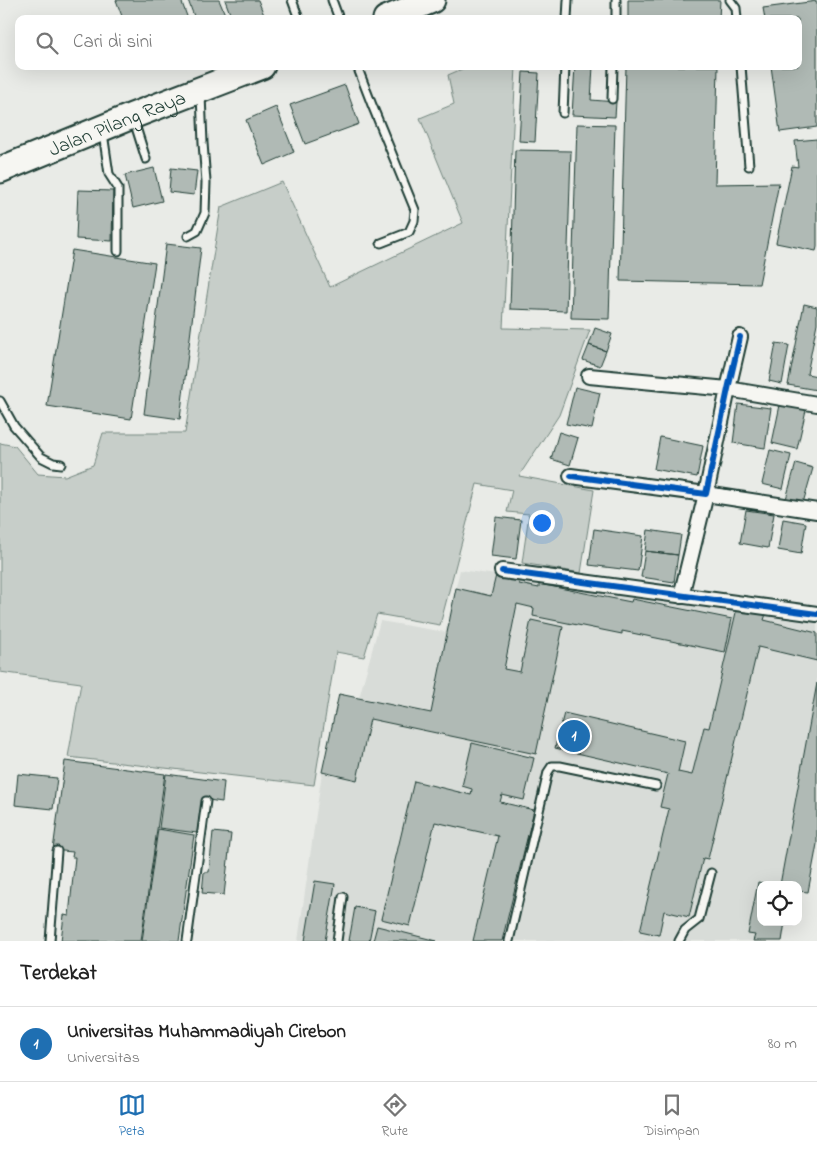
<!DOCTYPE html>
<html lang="id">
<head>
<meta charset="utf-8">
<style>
	body { margin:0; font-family:"Indie Flower",sans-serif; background:#f2f2f2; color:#222 }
	.controls { position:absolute; right:15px; bottom:15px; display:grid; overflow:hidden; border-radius:10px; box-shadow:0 5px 20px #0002 }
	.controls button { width:45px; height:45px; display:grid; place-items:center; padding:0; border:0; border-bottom:1px solid #e0e0e0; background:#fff; color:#222; font:25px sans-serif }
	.you { position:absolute; left:541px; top:522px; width:18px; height:18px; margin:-12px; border:4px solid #fff; border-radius:50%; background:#1a73e8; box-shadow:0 0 0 8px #1a73e833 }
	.badge { display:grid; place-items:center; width:32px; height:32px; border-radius:50%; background:#1f6fb2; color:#fff; font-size:16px; font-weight:700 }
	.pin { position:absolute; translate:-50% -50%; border:2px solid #fff; box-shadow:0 1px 5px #0006 }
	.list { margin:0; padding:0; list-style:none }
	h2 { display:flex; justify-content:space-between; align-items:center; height:65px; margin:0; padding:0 20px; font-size:21px }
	h2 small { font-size:16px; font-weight:400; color:#767676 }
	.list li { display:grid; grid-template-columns:32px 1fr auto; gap:15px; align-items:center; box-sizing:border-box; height:75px; padding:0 20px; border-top:1px solid #e0e0e0 }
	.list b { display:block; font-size:19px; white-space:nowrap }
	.list p { margin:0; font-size:16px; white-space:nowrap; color:#767676 }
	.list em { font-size:16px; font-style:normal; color:#767676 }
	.icon { flex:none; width:28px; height:28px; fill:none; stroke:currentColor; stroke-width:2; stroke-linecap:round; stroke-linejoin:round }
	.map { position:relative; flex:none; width:817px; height:941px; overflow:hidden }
	.search { position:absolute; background:#fff; box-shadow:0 5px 20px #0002; left:15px; right:15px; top:15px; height:55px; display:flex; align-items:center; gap:12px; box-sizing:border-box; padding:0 18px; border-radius:10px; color:#767676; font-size:19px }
	.sheet { height:140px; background:#fff }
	nav { display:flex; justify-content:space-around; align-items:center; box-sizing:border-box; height:70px; border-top:1px solid #e0e0e0; background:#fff; font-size:14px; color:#767676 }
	nav a { display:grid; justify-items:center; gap:2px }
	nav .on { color:#1f6fb2 }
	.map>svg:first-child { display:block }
	.built { fill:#d8dcd8 }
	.grass { fill:#c7cec9; stroke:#73867e }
	.building { fill:#b0bab5; stroke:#1f3d34 }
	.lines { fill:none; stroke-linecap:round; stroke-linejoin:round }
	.lane-casing { stroke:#1f3d34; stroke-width:11 }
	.street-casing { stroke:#1f3d34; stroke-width:18 }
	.highway-casing { stroke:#1f3d34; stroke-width:29 }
	.lane { stroke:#f6f6f2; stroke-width:7 }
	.street { stroke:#f6f6f2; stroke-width:14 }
	.highway { stroke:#f6f6f2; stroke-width:25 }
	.cycleway-casing { stroke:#f6f6f2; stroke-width:9 }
	.cycleway { stroke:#0057b8; stroke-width:6 }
	.labels { text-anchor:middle; stroke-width:4; stroke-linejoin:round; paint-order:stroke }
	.street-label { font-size:20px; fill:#1f3d34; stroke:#f6f6f2 }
</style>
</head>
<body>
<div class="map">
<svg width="817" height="941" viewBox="0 0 817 941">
	<rect width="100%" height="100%" fill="#e9ebe7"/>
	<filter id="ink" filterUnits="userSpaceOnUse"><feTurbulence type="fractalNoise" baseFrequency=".02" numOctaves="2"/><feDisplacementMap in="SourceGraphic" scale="10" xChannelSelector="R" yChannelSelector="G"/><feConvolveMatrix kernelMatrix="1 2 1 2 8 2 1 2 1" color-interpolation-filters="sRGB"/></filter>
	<g filter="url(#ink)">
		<path class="built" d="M460,570L496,575L539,584L737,608L766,614L817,622V851L808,892L798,891V885H761V922H786L783,941H298L322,772L339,694L359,698L380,621L445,632Z"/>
		<path class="grass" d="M469,66H516L503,328L590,330L559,415L519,476L594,490L581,573L522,563L529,514L507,512L512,490L477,484L440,625L377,614L364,657L336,652L314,785L68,757L81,683L0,672V443L15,446L38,474L65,476L93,465L103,433H185L221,207L282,182L330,287L463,223L420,118L454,104L448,75Z"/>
		<path class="building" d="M116,0H181L188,19H123Z
			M188,0H219L227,19H195Z
			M225,0H258L264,15L255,19H232Z
			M628,0H720L719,19H628Z
			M817,1V127L780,132L771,66H798V19H765L763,8Z
			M527,17L556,18V19H527Z
			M575,66H593L591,100L616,102L615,117L572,115Z
			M626,66H718L715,184L779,183L759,284L620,281Z
			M523,72L539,73L535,142L519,141Z
			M345,85L359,124L305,144L290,105Z
			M276,107L294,152L264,165L246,120Z
			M577,124L615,125L609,319L571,318Z
			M817,139V247L816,251L776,243L792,166L798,167L795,141Z
			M515,150L571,151L566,311L510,309Z
			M154,168L162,201L133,208L125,175Z
			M171,168L197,171L194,195L169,192Z
			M78,190L113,191L112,241L76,239Z
			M166,244L201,248L180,419L144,414Z
			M72,250L155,263L131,419L47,406Z
			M804,304L817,307V323L807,374L817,376V390L788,385Z
			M595,328L612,334L606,351L589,345Z
			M776,343L789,345L782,384L769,381Z
			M589,345L606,351L600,366L583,360Z
			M575,387L600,393L592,429L566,424Z
			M738,404L771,408L765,448L733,443Z
			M780,405L806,410L797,449L772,443Z
			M559,432L578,438L570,465L551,459Z
			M660,437L703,446L697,477L654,469Z
			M770,450L791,455L783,489L762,484Z
			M796,463L813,468L803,503L786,499Z
			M746,510L774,514L768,548L740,543Z
			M496,517L521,520L516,559L491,556Z
			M783,519L806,523L801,554L778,550Z
			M594,529L643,536L638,571L589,565Z
			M648,530L681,535L678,555L645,551Z
			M645,551L678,555L674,582L641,577Z
			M496,575L520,580L519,584L539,588V584L631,602L632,599L732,619L725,652L622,631V634L533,616L534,608L517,604L504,669L520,672L531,620L563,627L536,754L370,719L357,780L322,772L339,694L431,713L456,588L491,596Z
			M737,608L766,614L764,620L817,633V661L758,647L708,859L703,858L689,917L664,911L659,935L640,931L669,809L660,807L668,774L555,748L564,713L685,741L678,772L692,775L704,727L709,728Z
			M817,683V844L808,892L798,891V885H780Z
			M472,743L534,758L524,800L502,795L500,802L534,810L502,941H473L498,836L435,822L410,926L381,919L414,781L471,795L472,789L462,786Z
			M65,761L165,774L141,941H61L64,915L69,916L75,857H72L73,852L53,850Z
			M18,774L57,778L53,809L15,805Z
			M166,774L224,782L222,802L202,799L197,833L159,828Z
			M158,829L194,835L179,941H142Z
			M213,832L231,834L224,895L202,893L204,872H209Z
			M315,881L335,884L325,941H305Z
			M758,882L773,885H761V922H785L782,941H753L755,935L748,934Z
			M355,907L375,911L369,941H349Z
			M377,926L437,941H373Z"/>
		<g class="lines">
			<g class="lane-casing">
				<path id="lane" d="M292,0L299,19
					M332,0L339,19
					M730,0L736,8L737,19
					M567,19L568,0
					M616,19V0
					M357,66L372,105L415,210L414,221L409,232L381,243
					M741,66L749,166
					M612,99L613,66
					M563,113L565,66
					M134,121L146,159
					M103,133L109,174L118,188V251
					M188,236L197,231L205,213L206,182L203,143L201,95
					M0,401L14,426L41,457L53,463L61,464
					M50,941L57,851
					M187,941L206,801
					M337,941L343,897
					M509,941L548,772L552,766H560L656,786
					M679,941L685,930L699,919L711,873"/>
			</g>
			<g class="street-casing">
				<path id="street" d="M589,376L728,389L817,404
					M571,476L706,494L728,389L740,337
					M502,571L817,614
					M681,596L706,494L817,511"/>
			</g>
			<g class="highway-casing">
				<g id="highway">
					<path d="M386,19L432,0"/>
					<path id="s1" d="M0,170L132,116L262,66"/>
				</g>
			</g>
			<use href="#lane" class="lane"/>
			<use href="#street" class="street"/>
			<use href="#highway" class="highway"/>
			<g class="cycleway-casing">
				<path id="cycleway" d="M571,476L706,494L728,389L740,337
					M502,571L817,614"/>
			</g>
			<use href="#cycleway" class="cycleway"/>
		</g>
	</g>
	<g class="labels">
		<g class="street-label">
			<text dy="7" stroke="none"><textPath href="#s1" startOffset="126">Jalan Pilang Raya</textPath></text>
		</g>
	</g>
</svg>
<div class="controls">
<button><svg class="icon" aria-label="locate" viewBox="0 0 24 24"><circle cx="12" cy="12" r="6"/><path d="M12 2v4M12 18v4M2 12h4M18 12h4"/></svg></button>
</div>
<div class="you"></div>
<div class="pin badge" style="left:574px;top:736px">1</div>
<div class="search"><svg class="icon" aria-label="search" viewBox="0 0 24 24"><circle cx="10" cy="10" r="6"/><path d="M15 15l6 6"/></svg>Cari di sini</div>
</div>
<section class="sheet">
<h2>Terdekat<small></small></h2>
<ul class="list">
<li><span class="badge">1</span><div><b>Universitas Muhammadiyah Cirebon</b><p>Universitas</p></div><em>80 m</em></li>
</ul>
</section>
<nav>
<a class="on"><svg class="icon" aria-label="map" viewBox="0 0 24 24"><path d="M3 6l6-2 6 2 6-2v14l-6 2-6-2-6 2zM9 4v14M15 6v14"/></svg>Peta</a>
<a><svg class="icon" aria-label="directions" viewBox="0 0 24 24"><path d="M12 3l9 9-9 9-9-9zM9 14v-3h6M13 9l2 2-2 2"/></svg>Rute</a>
<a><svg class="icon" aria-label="saved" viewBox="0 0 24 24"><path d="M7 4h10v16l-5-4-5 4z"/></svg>Disimpan</a>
</nav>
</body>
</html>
